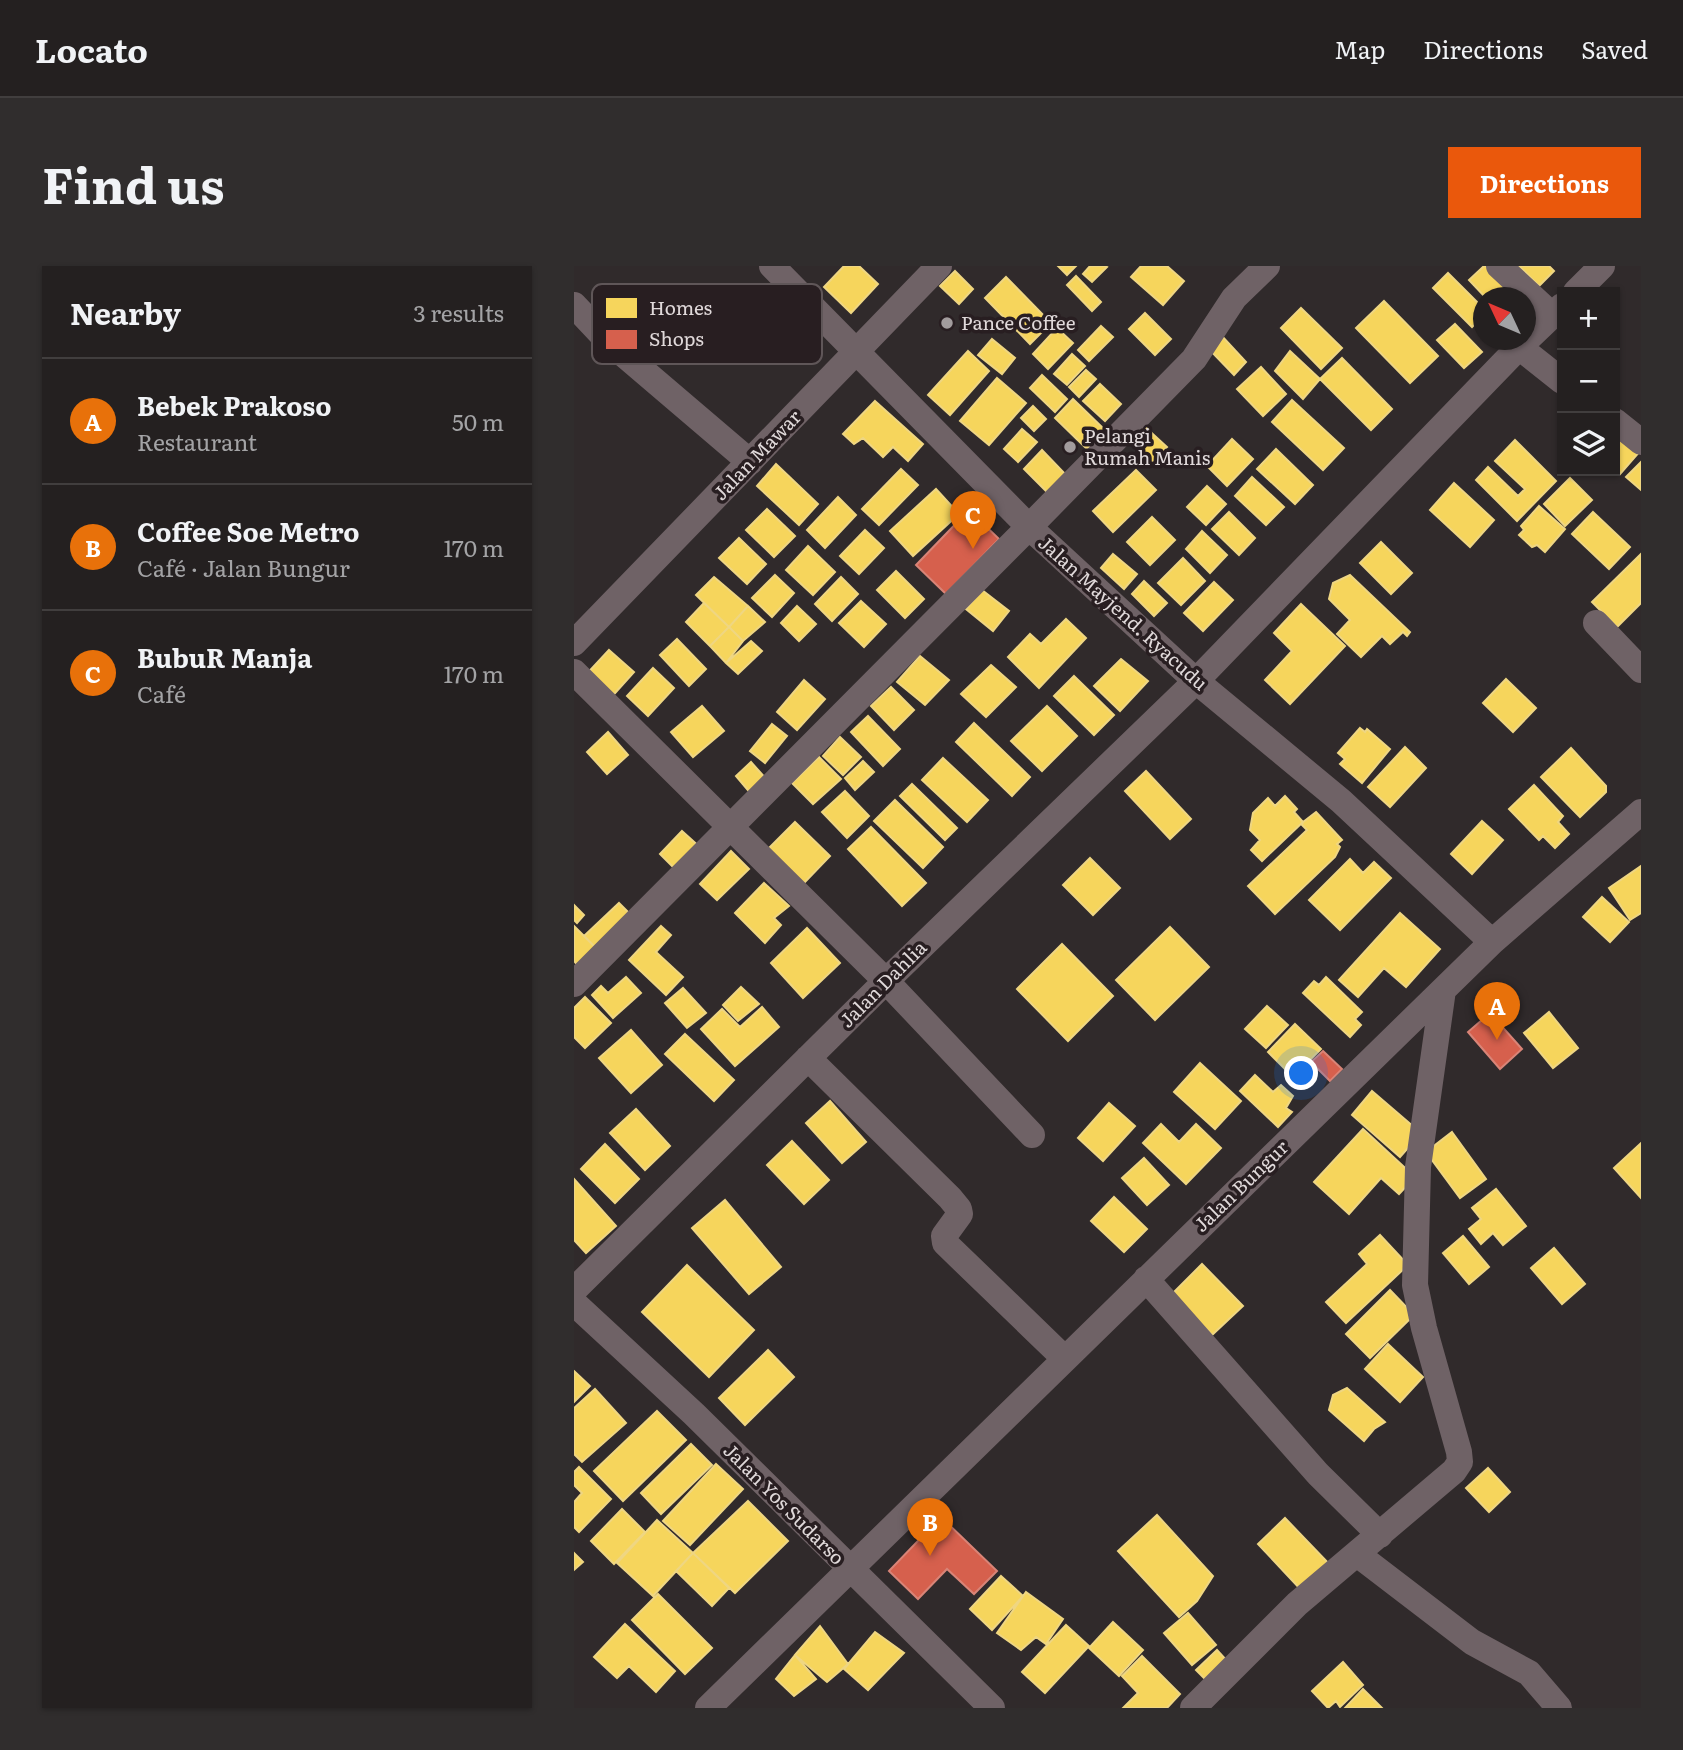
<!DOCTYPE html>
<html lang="en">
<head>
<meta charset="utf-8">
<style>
	body { margin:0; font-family:Literata,serif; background:#302d2d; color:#f1f3f6 }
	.controls { position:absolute; right:21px; top:21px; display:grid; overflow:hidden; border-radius:0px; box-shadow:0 2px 5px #0004 }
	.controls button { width:63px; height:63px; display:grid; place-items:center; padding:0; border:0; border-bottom:2px solid #413e3e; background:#242020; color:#f1f3f6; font:35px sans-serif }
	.compass { position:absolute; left:899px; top:21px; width:63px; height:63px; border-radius:50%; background:#242020; box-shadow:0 2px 5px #0004; rotate:314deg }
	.you { position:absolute; left:728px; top:808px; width:24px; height:24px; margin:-18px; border:5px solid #fff; border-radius:50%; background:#1a73e8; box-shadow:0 0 0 10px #1a73e833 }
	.badge { display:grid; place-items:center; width:46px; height:46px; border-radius:50%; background:#ea580c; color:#fff; font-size:23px; font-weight:700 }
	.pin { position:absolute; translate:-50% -58px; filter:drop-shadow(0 2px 4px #0008) }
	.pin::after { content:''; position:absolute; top:37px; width:24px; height:21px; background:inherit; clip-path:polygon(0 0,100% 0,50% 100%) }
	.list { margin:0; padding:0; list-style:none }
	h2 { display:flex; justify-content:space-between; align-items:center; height:91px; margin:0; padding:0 28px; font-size:30px }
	h2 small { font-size:23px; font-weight:400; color:#a3a3a5 }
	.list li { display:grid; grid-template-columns:46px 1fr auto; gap:21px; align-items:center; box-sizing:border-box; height:126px; padding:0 28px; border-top:2px solid #413e3e }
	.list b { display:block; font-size:26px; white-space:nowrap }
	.list p { margin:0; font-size:23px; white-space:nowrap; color:#a3a3a5 }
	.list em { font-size:23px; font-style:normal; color:#a3a3a5 }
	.icon { flex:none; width:38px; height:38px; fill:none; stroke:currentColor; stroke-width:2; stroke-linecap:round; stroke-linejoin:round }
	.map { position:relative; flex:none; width:1067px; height:1442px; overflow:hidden; border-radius:0px }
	header { display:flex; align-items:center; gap:42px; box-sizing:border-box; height:98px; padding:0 35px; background:#242020; border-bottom:2px solid #413e3e }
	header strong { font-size:33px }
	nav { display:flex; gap:38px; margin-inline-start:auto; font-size:24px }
	.intro { display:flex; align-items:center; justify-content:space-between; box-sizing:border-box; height:168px; padding:0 42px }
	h1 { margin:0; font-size:49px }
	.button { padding:18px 32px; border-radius:0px; background:#ea580c; color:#fff; font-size:24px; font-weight:700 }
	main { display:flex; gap:42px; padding:0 42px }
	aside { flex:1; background:#242020; border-radius:0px; box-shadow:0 2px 5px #0004 }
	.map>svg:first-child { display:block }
	.homes { fill:#f6d55c; stroke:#efd682; stroke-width:2 }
	.shops { fill:#d6604d; stroke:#d98477; stroke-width:2 }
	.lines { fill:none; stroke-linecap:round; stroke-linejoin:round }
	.minor { stroke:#6f6266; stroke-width:26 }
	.poi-dot { fill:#a29c9d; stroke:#281e21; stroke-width:2.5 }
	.labels { text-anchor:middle; stroke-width:7; stroke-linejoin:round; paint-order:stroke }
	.poi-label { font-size:19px; fill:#e0d9da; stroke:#281e21; text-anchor:start }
	.street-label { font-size:19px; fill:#e0d9da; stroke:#281e21 }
	.key { fill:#281e21; stroke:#5f5658; stroke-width:2 }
	.key-label { font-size:19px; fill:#e0d9da }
</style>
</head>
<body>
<header>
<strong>Locato</strong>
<nav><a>Map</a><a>Directions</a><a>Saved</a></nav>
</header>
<div class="intro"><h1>Find us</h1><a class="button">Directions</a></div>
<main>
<aside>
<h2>Nearby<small>3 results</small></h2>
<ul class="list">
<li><span class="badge" style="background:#e8710a">A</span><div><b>Bebek Prakoso</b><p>Restaurant</p></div><em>50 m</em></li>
<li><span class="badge" style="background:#e8710a">B</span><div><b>Coffee Soe Metro</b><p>Café · Jalan Bungur</p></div><em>170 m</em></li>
<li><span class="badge" style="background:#e8710a">C</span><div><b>BubuR Manja</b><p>Café</p></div><em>170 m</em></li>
</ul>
</aside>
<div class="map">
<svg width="1067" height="1442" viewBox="0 0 1067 1442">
	<rect width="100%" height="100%" fill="#302a2b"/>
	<path class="homes" d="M270,0H285L304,18L277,47L250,21Z
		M484,0H502L493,9Z
		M516,0H531L533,1L518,16L509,8Z
		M567,0H593L610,15L589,39L557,11Z
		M910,0H916L940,32H912L895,14Z
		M945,0H975L980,5L965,20Z
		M381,5L399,23L385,38L366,20Z
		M874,7L909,42V49L898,61L859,22Z
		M502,10L527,36L518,45L493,19Z
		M432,11L477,57L456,78L411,32Z
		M810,35L864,90L836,117L782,62Z
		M727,42L768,82L747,103L707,62Z
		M571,47L597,73L581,89L555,63Z
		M881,58L908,86L890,102L863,74Z
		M527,60L539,71L515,95L504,84Z
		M483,62L499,77L474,103L459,88Z
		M646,68L672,96L660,109L633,81Z
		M418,73L441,92L428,108L404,89Z
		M394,85L415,105L376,149L354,129Z
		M716,85L746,113L729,133L701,105Z
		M498,88L511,100L493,119L480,108Z
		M768,92L818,143L797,164L746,113Z
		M687,101L712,128L689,150L663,123Z
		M512,104L522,113L505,131L495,121Z
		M468,109L493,133L481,146L456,122Z
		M423,112L452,137L415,179L386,155Z
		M526,118L547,138L531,155L509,135Z
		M499,133L531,164L513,183L481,152Z
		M718,134L770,182L749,204L698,156Z
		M301,135L349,178L334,195L319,181L309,191L289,172L280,178L269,168Z
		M459,140L472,153L460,165L447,152Z
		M569,159L593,181L578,197L554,175Z
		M1041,161L1067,184L1046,208L1041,204Z
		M448,163L463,176L444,196L430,183Z
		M658,173L679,193L653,220L633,200Z
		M941,174L982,215L943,255L902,214L914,201L944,230L951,223L921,195Z
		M702,183L739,219L721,238L683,203Z
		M468,184L492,209L474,227L450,203Z
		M1067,196V224L1052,211Z
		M202,198L244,238L225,259L183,220Z
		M327,203L344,219L305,259L288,243Z
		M562,204L582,224L539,266L519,245Z
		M678,211L710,241L692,259L661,230Z
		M996,212L1018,234L991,260L970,238Z
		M880,217L920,254L896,281L856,244Z
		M633,220L652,238L632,259L613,241Z
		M362,223L385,248L339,290L316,265Z
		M264,231L282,249L251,282L233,264Z
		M965,240L991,263L971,286L963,279L958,281L945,269L950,264L947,260Z
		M193,243L221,270L200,291L172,264Z
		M655,246L681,272L665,289L638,263Z
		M1019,246L1056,281L1035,303L998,268Z
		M578,251L601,274L576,299L553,276Z
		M291,264L310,282L285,308L266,290Z
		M628,265L653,289L636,307L612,283Z
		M165,272L192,298L173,318L145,292Z
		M807,276L838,307L817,328L786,297Z
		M234,280L261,306L239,329L212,304Z
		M539,288L563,308L550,323L527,302Z
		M1067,288V337L1043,361L1018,336Z
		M609,292L631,315L607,339L584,317Z
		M322,305L350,333L331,352L303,324Z
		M201,309L220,327L198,351L178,332Z
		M776,309L836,366L833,370L829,366L816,378L808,370L787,391L763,368L776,354L755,333L759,317Z
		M140,311L174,340L155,361L122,329Z
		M267,311L284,328L258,355L241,338Z
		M570,315L593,337L580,350L558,328Z
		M640,316L659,334L629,365L610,347Z
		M408,324L435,345L419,365L392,343Z
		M287,335L312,358L290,381L265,357Z
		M130,337L155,361L136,380L112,356Z
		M727,338L771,380L716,438L691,414L718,385L700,367Z
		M174,340L191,356L169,375L155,361Z
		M223,340L242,358L225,375L207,357Z
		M492,353L512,372L465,422L434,391L456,368L467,378Z
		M155,361L169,375L152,397L136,380Z
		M103,373L132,403L115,420L86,389Z
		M177,375L188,385L164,408L152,397Z
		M35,384L60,406L33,436L8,413Z
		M346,390L375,414L351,439L323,416Z
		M547,393L574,415L546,445L520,420Z
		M417,399L442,421L412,451L387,428Z
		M79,402L100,422L74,450L53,430Z
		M500,410L540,449L520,469L480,430Z
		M932,413L962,442L939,466L909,437Z
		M230,414L251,433L223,464L203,446Z
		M317,421L340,444L320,464L297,440Z
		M128,440L150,465L119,491L97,466Z
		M473,440L503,470L468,505L437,475Z
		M294,450L326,483L309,500L277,466Z
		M400,457L456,511L438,530L382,476Z
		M198,458L213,470L191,497L176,485Z
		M786,462L791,466L793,463L816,483L788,517L766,498L771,493L764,487Z
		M34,466L54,489L33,508L13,486Z
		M266,471L287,491L269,509L249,490Z
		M831,481L852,502L816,541L794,521Z
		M997,482L1032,520V526L1006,551L967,511Z
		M245,491L267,513L239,538L218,517Z
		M369,492L414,534L393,556L348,514Z
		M289,495L300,506L281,524L271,512Z
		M177,496L193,514L178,529L162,510Z
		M572,505L617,553L596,573L551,525Z
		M338,518L383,562L371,574L326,530Z
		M960,519L989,550L984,556L995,568L981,582L969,570L965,574L935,543Z
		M271,525L295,550L273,572L248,546Z
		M711,530L723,543L720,546L729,556L688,595L677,584L686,574L676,564L679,547L694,532L701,540Z
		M321,534L369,581L349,602L300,555Z
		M742,546L768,574L763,578L766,581L761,591L701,648L674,620L733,564L728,559L729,556Z
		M908,555L929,574L898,608L877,588Z
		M221,556L256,590L229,618L193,584Z
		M297,561L352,617L328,640L274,583Z
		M108,565L128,583L106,608L86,588Z
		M157,585L175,603L143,634L126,618Z
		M516,592L546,622L519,649L489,619Z
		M776,593L789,607L800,596L817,612L766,664L735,634Z
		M1067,600V647L1056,654L1035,622Z
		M190,617L215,640L200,652L207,659L191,677L161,647Z
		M1028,631L1055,656L1036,676L1009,651Z
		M45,637L60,652L25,685L10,670Z
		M0,639L10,649L3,657L0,654Z
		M826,647L866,683L832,721L810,702L784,731L765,714Z
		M0,660L25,685L5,701L0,695Z
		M87,660L97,669L82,686L109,711L92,729L55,694Z
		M596,661L635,701L581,754L542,714Z
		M233,662L266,697L229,732L197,697Z
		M488,678L539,730L494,775L443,723Z
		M52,711L67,727L39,752L18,729L27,720L34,727Z
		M752,711L788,746L781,753L787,759L776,771L729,727L740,715L745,719Z
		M167,721L185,738L164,755L149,739Z
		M109,722L132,747L113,762L91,737Z
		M11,731L37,757L11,782L0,771V742Z
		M693,740L714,759L692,782L671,763Z
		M188,741L205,761L161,800L127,763L148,743L166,761Z
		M975,746L1004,782L979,802L950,767Z
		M721,758L747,783L719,811L694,786Z
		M57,764L88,799L57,827L25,792Z
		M111,768L160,814L140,835L91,788Z
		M626,797L667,835L641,863L600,826Z
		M681,809L699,826L707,819L719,830L712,842L718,846L704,861L666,825Z
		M798,825L847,867L826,891L778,849Z
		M256,835L292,876L268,897L232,857Z
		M535,837L561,860L529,895L504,872Z
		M62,843L96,880L71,904L36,867Z
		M587,858L605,876L622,858L647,882L612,918L569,877Z
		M789,863L841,911L825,928L807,912L775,948L740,916Z
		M878,866L912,913L886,932L852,886Z
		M218,875L255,914L230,938L193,899Z
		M1067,877V932L1040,902Z
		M31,878L65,913L41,937L7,903Z
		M570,892L595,919L573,939L548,912Z
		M0,913L42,960L12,987L0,974Z
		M922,923L952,960L929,979L919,967L907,978L895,963L907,953L898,942Z
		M540,931L573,963L550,986L517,955Z
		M151,934L207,1001L175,1028L118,962Z
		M806,969L834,999L772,1057L752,1036L793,998L785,988Z
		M889,970L915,1001L895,1018L869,987Z
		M980,982L1011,1018L988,1038L957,1002Z
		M628,998L669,1040L638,1069L598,1028Z
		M113,999L180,1064L135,1111L68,1046Z
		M816,1024L840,1049L796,1092L772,1068Z
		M814,1078L849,1111L826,1136L791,1103Z
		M194,1084L220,1111L171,1159L145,1132Z
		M0,1105L16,1120L0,1136Z
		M773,1122L811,1156L800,1163L790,1175L755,1144L759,1129Z
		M21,1123L52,1157L8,1196L0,1188V1142Z
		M83,1145L112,1174L49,1235L20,1205Z
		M117,1178L138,1199L87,1248L67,1227Z
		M142,1198L169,1223L116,1279L89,1255Z
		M5,1201L37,1233L5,1266L0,1261V1236L8,1227L0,1219V1206Z
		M914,1202L936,1226L915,1246L892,1222Z
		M174,1235L214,1275L161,1327L119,1287Z
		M48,1243L71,1266L40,1298L17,1275Z
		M583,1249L639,1310L623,1335L605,1351L544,1285Z
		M711,1252L758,1301L730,1327L684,1278Z
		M83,1254L119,1287L79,1330L43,1297Z
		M0,1287L9,1296L0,1304Z
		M119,1287L155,1322L138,1340L102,1305Z
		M427,1310L449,1330L418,1364L396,1343Z
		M452,1326L489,1353L472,1378L462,1371L447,1384L423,1367Z
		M84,1328L138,1382L111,1408L58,1354Z
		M614,1347L642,1379L618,1399L590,1367Z
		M539,1356L569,1384L545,1410L515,1382Z
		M51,1358L101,1405L82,1426L55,1400L43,1412L20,1391Z
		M492,1359L515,1380L471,1427L448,1406Z
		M246,1360L274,1398L253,1416L221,1389Z
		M301,1366L330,1387L294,1424L270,1403Z
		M643,1384L654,1396L634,1416L622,1404Z
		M221,1389L242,1413L220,1430L202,1413Z
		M568,1390L606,1428L593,1442H549L564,1427L548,1410Z
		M769,1396L789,1419L766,1441L762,1435L754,1442L738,1425Z
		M789,1423L808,1442H771Z"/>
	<path class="shops" d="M395,244L425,273L372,328L342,299Z
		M916,747L948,783L926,803L894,766Z
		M749,785L768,803L756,815L737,796Z
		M367,1251L423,1305L400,1328L373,1303L344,1333L315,1305Z"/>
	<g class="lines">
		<path class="minor" d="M198,0L455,261L622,415L767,535L918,676
			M925,0L979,50
			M1002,26L1028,0
			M0,39L33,74L176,196
			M945,81L988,115
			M1041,155L1067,176
			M1022,357L1067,404
			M0,377L365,0
			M0,406L312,715L458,869
			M0,718L455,261L620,93L660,32L693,0
			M234,792L376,932L385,943L386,948L370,970L371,977L490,1092
			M572,1013L744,1208L806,1269
			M0,1024L312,715L622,415L945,81L988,40
			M0,1037L120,1148L418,1442
			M783,1288L898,1376L955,1407L985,1442
			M134,1442L918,676L1067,546
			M619,1442L723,1338L880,1205L886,1196L885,1186L850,1062L841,1019L844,901L869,724"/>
	</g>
	<g class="poi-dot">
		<circle cx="373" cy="57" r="7"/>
		<circle cx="496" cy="181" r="7"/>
	</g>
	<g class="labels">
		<g class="poi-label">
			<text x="387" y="64">Pance Coffee</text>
			<text x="510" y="177">Pelangi<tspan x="510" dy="22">Rumah Manis</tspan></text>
		</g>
		<g class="street-label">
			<text transform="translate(183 189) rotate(-46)" y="7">Jalan Mawar</text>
			<text transform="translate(549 347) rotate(42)" y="7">Jalan Mayjend. Ryacudu</text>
			<text transform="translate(309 718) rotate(-45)" y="7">Jalan Dahlia</text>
			<text transform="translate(667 920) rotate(-44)" y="7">Jalan Bungur</text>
			<text transform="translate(210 1238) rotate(45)" y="7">Jalan Yos Sudarso</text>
		</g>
	</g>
	<rect x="18" y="18" width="230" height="80" rx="10" class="key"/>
	<rect x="32" y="32" width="31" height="20" fill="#f6d55c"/>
	<rect x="32" y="64" width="31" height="19" fill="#d6604d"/>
	<g class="key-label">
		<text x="75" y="49">Homes</text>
		<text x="75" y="80">Shops</text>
	</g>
</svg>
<div class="controls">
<button>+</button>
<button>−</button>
<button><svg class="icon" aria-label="layers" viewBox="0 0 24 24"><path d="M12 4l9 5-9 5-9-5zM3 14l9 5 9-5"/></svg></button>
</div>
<svg class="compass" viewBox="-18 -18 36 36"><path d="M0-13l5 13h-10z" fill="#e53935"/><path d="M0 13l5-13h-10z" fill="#a3a3a5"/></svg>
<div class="you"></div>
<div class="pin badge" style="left:923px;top:774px;background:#e8710a">A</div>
<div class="pin badge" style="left:356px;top:1290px;background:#e8710a">B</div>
<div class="pin badge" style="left:399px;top:283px;background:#e8710a">C</div>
</div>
</main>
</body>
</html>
